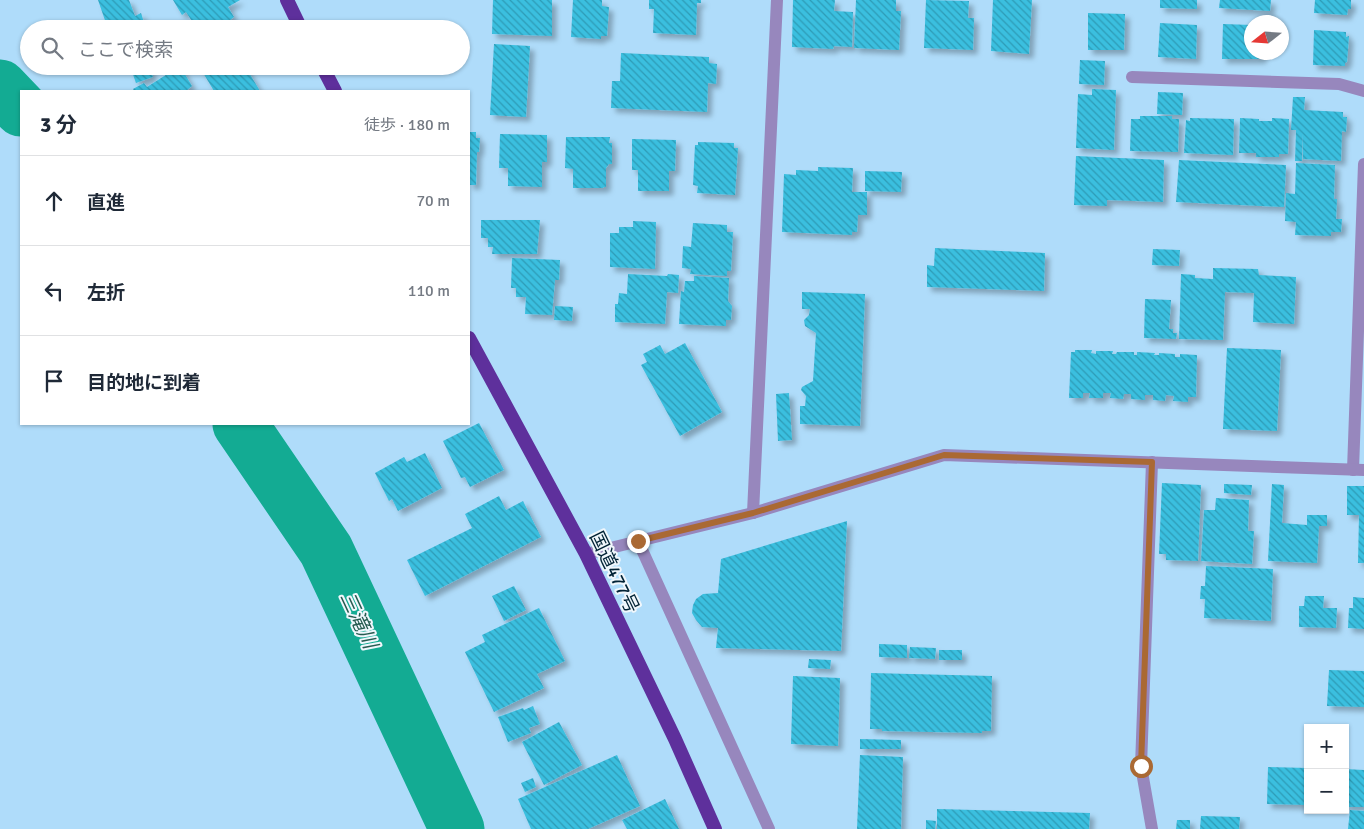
<!DOCTYPE html>
<html lang="ja">
<head>
<meta charset="utf-8">
<style>
	body { margin:0; font-family:Signika,"Noto Sans JP",sans-serif; background:#f6f6f7; color:#1f2937 }
	.controls { position:absolute; right:15px; bottom:15px; display:grid; overflow:hidden; border-radius:0px; box-shadow:0 1px 4px #0004 }
	.controls button { width:45px; height:45px; display:grid; place-items:center; padding:0; border:0; border-bottom:1px solid #e0e1e3; background:#fff; color:#1f2937; font:25px sans-serif }
	.compass { position:absolute; left:1244px; top:15px; width:45px; height:45px; border-radius:50%; background:#fff; box-shadow:0 1px 4px #0004; rotate:253deg }
	.stop { position:absolute; width:15px; height:15px; margin:-11px; border:4px solid #aa6933; border-radius:50%; background:#fff }
	.stop.end { background:#aa6933; border-color:#fff; box-shadow:0 1px 5px #0008 }
	.list { margin:0; padding:0; list-style:none }
	h2 { display:flex; justify-content:space-between; align-items:center; height:65px; margin:0; padding:0 20px; font-size:21px }
	h2 small { font-size:16px; font-weight:400; color:#747a83 }
	.list li { display:grid; grid-template-columns:32px 1fr auto; gap:15px; align-items:center; box-sizing:border-box; height:90px; padding:0 20px; border-top:1px solid #e0e1e3 }
	.list b { display:block; font-size:19px; white-space:nowrap }
	.list em { font-size:16px; font-style:normal; color:#747a83 }
	.icon { flex:none; width:28px; height:28px; fill:none; stroke:currentColor; stroke-width:2; stroke-linecap:round; stroke-linejoin:round }
	.map { position:relative; flex:none; width:1364px; height:829px; overflow:hidden }
	.search { position:absolute; background:#fff; box-shadow:0 1px 4px #0004; left:20px; top:20px; width:450px; height:55px; display:flex; align-items:center; gap:12px; box-sizing:border-box; padding:0 18px; border-radius:28px; color:#747a83; font-size:19px }
	.panel { position:absolute; background:#fff; box-shadow:0 1px 4px #0004; left:20px; top:90px; width:450px; height:335px; border-radius:0px }
	.map>svg:first-child { display:block }
	.lines { fill:none; stroke-linecap:round; stroke-linejoin:round }
	.river { stroke:#13ab93; stroke-width:55 }
	.building { fill:url(#building-back-hatch); filter:url(#shadow) }
	.minor { stroke:#9787bd; stroke-width:12 }
	.tertiary { stroke:#9787bd; stroke-width:12 }
	.trunk { stroke:#5e309c; stroke-width:14 }
	.route { stroke:#aa6933; stroke-width:6 }
	.labels { text-anchor:middle; stroke-width:4; stroke-linejoin:round; paint-order:stroke }
	.street-label { font-size:19px; fill:#002235; stroke:#f0f7fc }
	.water-label { font-size:20px; font-style:italic; fill:#265b50; stroke:#f0f7fc }
</style>
</head>
<body>
<div class="map">
<svg width="1364" height="829" viewBox="0 0 1364 829">
	<defs>
		<pattern id="building-back-hatch" width="6" height="6" patternUnits="userSpaceOnUse" patternTransform="scale(1.25)"><rect width="6" height="6" fill="#3abfdf"/><path d="M-1 5l2 2M0 0l6 6M5-1l2 2" fill="none" stroke="#2e9bb6"/></pattern>
		<filter id="shadow"><feDropShadow dx="4.5" dy="4.5" stdDeviation="2.5" flood-color="#0004"/></filter>
	</defs>
	<rect width="100%" height="100%" fill="#afdcfa"/>
	<g class="lines">
		<path class="river" d="M0,87L21,109
			M240,424L326,550L457,829"/>
	</g>
	<path class="building" d="M98,0H129L135,16L141,13L146,29H108Z
		M173,0H240L228,7L234,17L230,20L234,25L229,29H197L186,12L182,15Z
		M493,0H552V36L492,34Z
		M573,0H602V6L609,7L607,36H601V39L571,37Z
		M649,0H701V3H697L696,35L653,33L654,9H649Z
		M793,0H835L834,11L853,12L852,47L834,46L833,49L792,47Z
		M856,0H896V11H901L899,50L854,48Z
		M926,0L969,1L968,18H974L973,50L924,48Z
		M993,0H1032L1029,54L991,51Z
		M1160,0H1197V9L1160,8Z
		M1220,0H1271L1270,11L1219,8Z
		M1315,0H1351V9H1348L1347,15L1314,13Z
		M1088,13L1125,14L1124,50H1088Z
		M1160,23L1197,25L1196,59L1158,57Z
		M1223,24L1252,25V52H1262V59H1222Z
		M1314,30L1346,32V37L1349,36L1347,62L1345,63V66L1313,65Z
		M494,44L530,46L526,117L490,115Z
		M621,53L709,57V63L717,64L716,84L708,83L707,112L611,108L612,81H620Z
		M1080,60L1105,61L1104,85L1079,84Z
		M130,66H149L153,77L136,83Z
		M180,66L192,86L186,91H134L133,89L144,83L147,87Z
		M199,66H245L260,91H214Z
		M1092,89L1116,90L1114,150L1076,148L1078,94L1092,95Z
		M1158,92L1183,93L1182,115L1157,114Z
		M1293,97H1305L1304,110L1343,112V117H1347L1346,132L1342,131L1341,161L1303,159V133L1302,161H1295L1296,130H1291Z
		M1140,116H1172V119H1179L1178,152L1130,151L1131,119H1140Z
		M1190,118L1234,119L1233,155L1184,153L1186,120L1190,121Z
		M1240,118L1259,119V121H1272V118L1289,119L1288,154H1279V157H1256V153H1239Z
		M469,132H476V138H480L479,152H477L476,185H469Z
		M500,134L547,135V162H542V187L508,186V168H499Z
		M566,137H610L609,143H612V164H609L606,168V187H604L603,188H573V169L565,168Z
		M632,139L676,140L675,171H669V191H638V170H632Z
		M698,142L734,143V148H738L735,195L697,193L698,186L693,185L695,145H698Z
		M1076,156L1164,160L1163,202L1107,200V206L1074,205Z
		M1179,160L1286,165L1284,207L1176,202Z
		M1296,163L1335,165L1334,199H1337L1336,219H1342L1341,232H1331V236L1295,235L1296,222L1285,221L1286,193L1295,194Z
		M818,167L853,168L852,192H867V215H858L857,232H852V235L782,232L784,174L796,175V170L818,171Z
		M865,171L902,172L901,192L865,191Z
		M481,220H540L537,254H492L493,247H488V238H481Z
		M633,221L656,222L655,269L610,267V233H619V227H633Z
		M693,223L727,225V232H733L731,271H727V276L690,274L691,269L682,268L683,246L691,247Z
		M935,248L1045,253L1044,291L927,287V265L934,266Z
		M1153,249L1180,250L1179,266L1152,265Z
		M512,258L560,260L559,280H555L552,315L525,314L526,297H516V288H511Z
		M1213,268L1258,269L1259,275L1296,277L1294,324L1253,322L1254,293L1225,292L1223,340L1179,339L1181,274L1195,275V278L1213,279Z
		M628,274L667,276L668,274L679,275L678,293L667,292L665,324L615,322V304H618L619,293L627,294Z
		M694,276L729,278L728,301L732,306L731,320H726V326L679,324L681,291L684,292L685,281H694Z
		M802,292L865,294L860,426L800,424V406H805L806,396L801,390L802,387L813,381L816,333L805,326L804,320L809,315L810,309H802Z
		M1145,299L1171,300L1169,329H1173V333H1177L1176,339L1144,338Z
		M555,306L573,307L572,321L554,320Z
		M685,343L722,412L680,436L641,365L647,362L643,354L660,345L665,354Z
		M1227,348L1281,350L1277,431L1223,429Z
		M1075,350H1092L1091,353L1096,354V351H1113L1112,354H1116L1117,352H1134V355H1137V352L1155,353L1154,355H1159V353L1175,354V357H1180V354L1197,355L1196,397H1188V402L1173,401L1174,396L1166,395L1165,401L1153,400V395H1145V400L1131,399V394H1124L1123,399L1110,398L1111,393H1103V398H1089L1090,393H1083V398H1069L1071,352H1075Z
		M789,393L792,440L778,441L776,394Z
		M479,423L504,470L470,487L465,477L461,478L443,441Z
		M425,453L442,488L398,511L392,499L389,501L375,473L404,457L407,462Z
		M1162,483L1201,485L1198,561L1166,560V554H1159Z
		M1224,484L1252,485L1251,495L1224,493Z
		M1272,484L1284,485L1282,523L1307,525V515H1327V526H1319L1317,563L1268,561Z
		M1347,486H1364V563H1358L1359,515H1347Z
		M499,496L506,510L523,501L541,537L425,596L407,560L472,528L465,514Z
		M1216,498L1249,500L1248,531H1254L1252,564L1201,561L1204,510H1215Z
		M847,521L841,651L716,648L718,628L702,627L696,620L692,613L693,605L696,599L703,594L718,593L721,559Z
		M1206,566L1273,569L1271,621L1204,618L1205,599H1200L1201,586H1205Z
		M514,586L526,610L504,621L492,596Z
		M1305,596H1324L1323,608H1337L1336,628L1299,627V606H1304Z
		M1353,597L1364,598V629L1348,628L1349,608H1353Z
		M539,608L565,661L537,674L544,688L494,712L465,652L485,642L482,635Z
		M879,644L907,645V658L879,657Z
		M910,647L936,648L935,659L909,658Z
		M939,650H962V660H939Z
		M809,659L831,660L830,669L808,668Z
		M1329,670L1364,671V707L1327,706Z
		M871,673L992,676L991,731H982V733L882,731V729H870Z
		M793,676L840,678L838,746L791,744Z
		M533,706L540,724L529,728L531,733L508,742L498,717L523,708L524,710Z
		M559,722L582,765L544,785L522,742Z
		M860,739L901,740V749H860Z
		M617,755L640,806L588,829H531L518,799Z
		M860,755L903,757L901,829H857Z
		M1268,767L1308,768V805L1267,804Z
		M1345,769L1364,770V807H1345Z
		M533,778L536,787L525,792L521,783Z
		M665,799L679,829H627L622,820Z
		M937,809L1090,813L1089,829H937Z
		M1350,810L1364,811V829H1348Z
		M1201,816L1240,817L1239,829H1200Z
		M926,820L936,821L935,829H926Z
		M1177,820H1190V829H1176Z"/>
	<g class="lines">
		<path class="minor" d="M1132,77L1339,84L1364,91
			M1353,470L1364,164
			M753,513L777,0
			M638,541L769,829
			M1152,829L1141,766L1152,462"/>
		<path class="tertiary" d="M586,554L753,513L944,455L1364,470"/>
		<path class="trunk" d="M287,0L301,29
			M322,66L335,91
			M469,338L586,554L675,739L715,829"/>
	</g>
	<g class="lines">
		<path class="route" d="M638,541L753,513L944,455L1152,462L1141,766"/>
	</g>
	<g class="labels">
		<g class="street-label">
			<text transform="translate(615 572) rotate(64)" y="7">国道477号</text>
		</g>
		<g class="water-label">
			<text transform="translate(359 620) rotate(65)" y="7">三滝川</text>
		</g>
	</g>
</svg>
<div class="controls">
<button>+</button>
<button>−</button>
</div>
<svg class="compass" viewBox="-18 -18 36 36"><path d="M0-13l5 13h-10z" fill="#e53935"/><path d="M0 13l5-13h-10z" fill="#747a83"/></svg>
<div class="stop" style="left:1141px;top:766px"></div>
<div class="stop end" style="left:638px;top:541px"></div>
<div class="search"><svg class="icon" aria-label="search" viewBox="0 0 24 24"><circle cx="10" cy="10" r="6"/><path d="M15 15l6 6"/></svg>ここで検索</div>
<section class="panel">
<h2>3 分<small>徒歩 · 180 m</small></h2>
<ul class="list">
<li><svg class="icon" aria-label="ahead" viewBox="0 0 24 24"><path d="M12 20V5M6 11l6-6 6 6"/></svg><div><b>直進</b></div><em>70 m</em></li>
<li><svg class="icon" aria-label="left" viewBox="0 0 24 24"><path d="M17 20v-9H6M10 6l-5 5 5 5"/></svg><div><b>左折</b></div><em>110 m</em></li>
<li><svg class="icon" aria-label="arrive" viewBox="0 0 24 24"><path d="M6 21V4h12l-3 4 3 4H6"/></svg><div><b>目的地に到着</b></div></li>
</ul>
</section>
</div>
</body>
</html>
